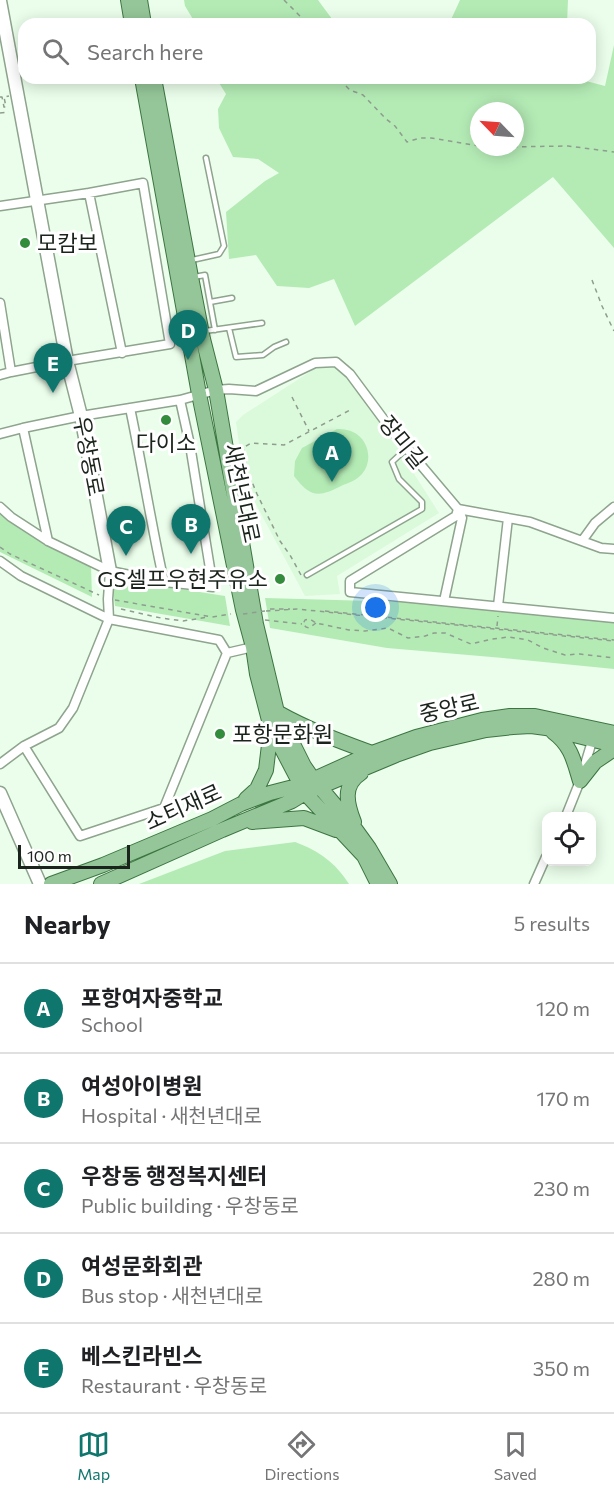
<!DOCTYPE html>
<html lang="en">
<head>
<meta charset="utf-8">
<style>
	body { margin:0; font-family:Commissioner,"Noto Sans KR",sans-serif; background:#f6f6f6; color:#202124 }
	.controls { position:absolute; right:18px; bottom:18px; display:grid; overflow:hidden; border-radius:12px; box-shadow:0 3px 15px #0003 }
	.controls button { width:54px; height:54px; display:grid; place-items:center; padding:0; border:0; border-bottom:2px solid #e0e0e0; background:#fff; color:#202124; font:30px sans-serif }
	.compass { position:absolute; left:470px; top:102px; width:54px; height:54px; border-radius:50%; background:#fff; box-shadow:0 3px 15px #0003; rotate:295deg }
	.scale { position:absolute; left:18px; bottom:15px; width:112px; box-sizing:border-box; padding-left:6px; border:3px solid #1b241c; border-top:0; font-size:16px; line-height:21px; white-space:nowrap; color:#1b241c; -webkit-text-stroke:4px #fff; paint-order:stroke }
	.you { position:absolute; left:376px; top:608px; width:21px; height:21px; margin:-15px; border:4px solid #fff; border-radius:50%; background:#1a73e8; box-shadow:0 0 0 9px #1a73e833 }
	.badge { display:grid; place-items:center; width:39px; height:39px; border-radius:50%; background:#0f766e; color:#fff; font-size:20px; font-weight:700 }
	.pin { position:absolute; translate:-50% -50px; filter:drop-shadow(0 2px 3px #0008) }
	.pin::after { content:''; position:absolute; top:32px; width:21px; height:18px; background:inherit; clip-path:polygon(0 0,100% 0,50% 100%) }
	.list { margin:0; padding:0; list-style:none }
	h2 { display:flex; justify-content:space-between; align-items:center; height:78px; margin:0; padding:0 24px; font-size:26px }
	h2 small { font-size:20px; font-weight:400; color:#757577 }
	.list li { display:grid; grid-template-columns:39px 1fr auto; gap:18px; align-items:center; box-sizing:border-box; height:90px; padding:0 24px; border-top:2px solid #e0e0e0 }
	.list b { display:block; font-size:22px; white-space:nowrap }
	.list p { margin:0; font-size:20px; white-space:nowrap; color:#757577 }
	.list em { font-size:20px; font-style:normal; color:#757577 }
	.icon { flex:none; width:33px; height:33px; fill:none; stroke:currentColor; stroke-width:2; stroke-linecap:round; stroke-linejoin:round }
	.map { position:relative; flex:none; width:614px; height:884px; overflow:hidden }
	.search { position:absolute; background:#fff; box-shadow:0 3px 15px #0003; left:18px; right:18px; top:18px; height:66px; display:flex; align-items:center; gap:15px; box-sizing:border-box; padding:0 21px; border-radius:18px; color:#757577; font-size:22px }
	.sheet { height:528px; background:#fff }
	nav { display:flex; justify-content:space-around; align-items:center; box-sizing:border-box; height:84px; border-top:2px solid #e0e0e0; background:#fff; font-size:16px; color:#757577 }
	nav a { display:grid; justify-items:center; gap:3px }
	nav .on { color:#0f766e }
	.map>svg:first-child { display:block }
	.built { fill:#dbf9db }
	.green { fill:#b4ebb5; fill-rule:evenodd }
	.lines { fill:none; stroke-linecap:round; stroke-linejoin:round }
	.lane-casing { stroke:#8ea48e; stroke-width:7 }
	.street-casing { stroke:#8ea48e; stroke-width:11 }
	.secondary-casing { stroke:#8ea48e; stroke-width:15 }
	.primary-casing { stroke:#3c7541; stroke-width:16 }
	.path { stroke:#8e9d8e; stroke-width:1.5; stroke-dasharray:4.5 4.5; stroke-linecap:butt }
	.lane { stroke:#fff; stroke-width:4 }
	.street { stroke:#fff; stroke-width:8 }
	.secondary { stroke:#fff; stroke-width:12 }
	.primary { stroke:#95c699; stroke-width:14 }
	.path-bridge { stroke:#8e9d8e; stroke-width:1.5; stroke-dasharray:4.5 4.5; stroke-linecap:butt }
	.poi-dot { fill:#328c3c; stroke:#fff; stroke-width:2 }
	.labels { text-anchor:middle; stroke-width:6; stroke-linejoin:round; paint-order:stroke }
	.poi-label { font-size:22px; fill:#1b241c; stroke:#fff; text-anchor:start }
	.street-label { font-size:22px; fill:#1b241c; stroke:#fff }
</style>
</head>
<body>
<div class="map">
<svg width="614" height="884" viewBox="0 0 614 884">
	<rect width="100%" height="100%" fill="#ebfeeb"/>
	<path class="built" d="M336,362L393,432L411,469L439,513L337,576L340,594L305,596L252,497L246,495L236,422L243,415L322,364Z"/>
	<path class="green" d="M184,0H318L335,23L338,24H196L185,6Z
		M460,0H568L567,24H449Z
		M614,45V248L553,177L355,326L334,279L309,288L277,286L256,255L229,259L226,212L265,181L279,173L258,159L233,157L219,128L218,109L226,94L216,78H583L586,81L605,86ZM479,111H515V147H479Z
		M337,429C341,429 344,429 347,430C367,434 375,459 362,474C357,480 348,483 341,486C318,498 310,497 294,476L295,461L302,448Z
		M0,513C28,534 57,552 91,565L92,597L0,552Z
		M111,578L225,596L230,626L115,606Z
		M265,598L478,604L614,618V669L503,658L387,648L270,628Z
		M295,842C319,851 335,862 349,884H139L225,851Z"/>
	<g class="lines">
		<g class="lane-casing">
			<path id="lane" d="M192,260L219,254L224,246L206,158
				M194,277L205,275L215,330
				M210,302L232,298
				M229,328L236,357L263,355L274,347L286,342
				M205,331L262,323
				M307,575L422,509V502L399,479L392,462L406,449"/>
		</g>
		<g class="street-casing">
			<path id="street" d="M89,193L122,353
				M0,206L89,193L143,183L170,344L67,361L11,372L0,303
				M0,375L11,372
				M130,408C142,465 151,524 164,582
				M23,428L48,541
				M0,434L23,428L81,416L180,400L216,390L229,389L256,391L315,363L336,362L350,374L393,432L458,509L462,518L444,601
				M0,507L11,517L48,541L110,571L164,582L213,587L190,445L180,400
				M458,509L456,516L350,581V592L614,618
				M458,509L530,522L601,548L614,549
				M582,541L595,523L614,507
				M0,561L21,576L109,619L219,640L227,653L164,808L80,836L24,746
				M498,606L508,518
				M227,653L253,647
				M0,764L24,746L59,728L73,708L109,619L108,599L110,571
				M566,816L580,781L593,738
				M534,884L546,857"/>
		</g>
		<g class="secondary-casing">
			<path id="secondary" d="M0,1L67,361L81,416L110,571
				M0,793L40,884"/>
		</g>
		<g class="primary-casing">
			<path id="primary" d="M128,0L132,24
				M140,0L144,24
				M142,78L199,394L243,610L253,647L257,674L271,728L305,793L364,856L378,884
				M154,78L191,277L203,339L216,390L256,624L277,712L304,766L313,779L356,830L369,848L390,884
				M277,712C307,729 339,741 372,753
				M553,732C571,745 574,761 580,781
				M580,781L595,762L614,749
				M246,799L257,789L266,770L271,728
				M252,822L304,818L336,830
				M354,822C347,804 342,785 361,773
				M51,884L103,865L212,819L241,804L270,793L301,785L372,753L416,737L482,720L510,716H535L614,733
				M101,884L222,830L292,801L305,793L396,755L430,743L486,730L513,727L531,726L546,728L614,745"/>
		</g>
		<path class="path" d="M284,0L308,24
			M342,78L345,85L350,90L363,95L386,119L395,126L407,142L420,138H431L479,146
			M0,97H2L4,107H6L4,97L9,96
			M0,113L9,112
			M504,147L568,146L614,152
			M592,280L602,306L614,331
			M292,397L309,431
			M0,547L10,554L99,595
			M301,575L290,555L280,541L257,494L250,477L243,448L251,443L284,445L352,409
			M115,600L212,617L231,614
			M121,609L161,618L183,621L209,617
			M270,609H290
			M266,611L297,609L614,641
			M325,611L614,640
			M265,620L302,624
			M316,623L309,628L306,627L303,624L305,620L310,619L316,623L349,630L365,631L388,628L408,638L425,636L434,633H445L471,644L492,639L509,637L528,640L543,648L565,655L580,654L614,658
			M497,626L498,616"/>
		<use href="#lane" class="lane"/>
		<use href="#street" class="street"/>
		<use href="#secondary" class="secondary"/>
		<use href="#primary" class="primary"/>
		<path class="path-bridge" d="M243,614L265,611"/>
	</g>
	<g class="poi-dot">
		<circle cx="25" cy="243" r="6"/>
		<circle cx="166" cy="420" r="6"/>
		<circle cx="280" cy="579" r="6"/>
		<circle cx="220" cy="734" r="6"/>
	</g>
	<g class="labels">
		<g class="poi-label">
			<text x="37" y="251">모캄보</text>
			<text x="166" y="451" text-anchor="middle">다이소</text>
			<text x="268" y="587" text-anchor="end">GS셀프우현주유소</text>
			<text x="232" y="742">포항문화원</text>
		</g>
		<g class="street-label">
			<text transform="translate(403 442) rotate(51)" y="8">장미길</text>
			<text transform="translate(89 456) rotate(79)" y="8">우창동로</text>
			<text transform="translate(242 493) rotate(78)" y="8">새천년대로</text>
			<text transform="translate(449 708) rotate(-13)" y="8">중앙로</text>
			<text transform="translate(183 807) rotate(-24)" y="8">소티재로</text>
		</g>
	</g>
</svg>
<div class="controls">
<button><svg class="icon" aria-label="locate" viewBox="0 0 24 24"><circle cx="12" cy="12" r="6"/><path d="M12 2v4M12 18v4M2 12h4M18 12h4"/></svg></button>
</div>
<svg class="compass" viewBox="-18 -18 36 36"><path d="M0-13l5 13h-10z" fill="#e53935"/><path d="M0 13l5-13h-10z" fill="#757577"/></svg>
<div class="scale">100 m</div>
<div class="you"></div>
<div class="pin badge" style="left:332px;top:482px">A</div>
<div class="pin badge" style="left:191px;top:554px">B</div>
<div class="pin badge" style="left:126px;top:556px">C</div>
<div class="pin badge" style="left:188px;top:360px">D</div>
<div class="pin badge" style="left:53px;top:393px">E</div>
<div class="search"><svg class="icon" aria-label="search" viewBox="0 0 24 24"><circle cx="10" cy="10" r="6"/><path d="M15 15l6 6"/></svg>Search here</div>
</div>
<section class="sheet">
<h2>Nearby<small>5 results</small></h2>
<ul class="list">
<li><span class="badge">A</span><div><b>포항여자중학교</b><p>School</p></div><em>120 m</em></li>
<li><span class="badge">B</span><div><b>여성아이병원</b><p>Hospital · 새천년대로</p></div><em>170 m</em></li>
<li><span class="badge">C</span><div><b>우창동 행정복지센터</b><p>Public building · 우창동로</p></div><em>230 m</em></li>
<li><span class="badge">D</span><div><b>여성문화회관</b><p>Bus stop · 새천년대로</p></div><em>280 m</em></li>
<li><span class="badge">E</span><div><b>베스킨라빈스</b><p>Restaurant · 우창동로</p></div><em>350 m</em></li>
</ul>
</section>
<nav>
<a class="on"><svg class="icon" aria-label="map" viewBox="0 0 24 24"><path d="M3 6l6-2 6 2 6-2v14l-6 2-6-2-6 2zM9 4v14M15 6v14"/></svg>Map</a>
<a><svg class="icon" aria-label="directions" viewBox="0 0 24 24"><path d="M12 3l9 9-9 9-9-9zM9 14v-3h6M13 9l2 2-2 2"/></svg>Directions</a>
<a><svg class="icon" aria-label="saved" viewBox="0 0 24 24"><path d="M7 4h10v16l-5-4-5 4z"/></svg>Saved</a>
</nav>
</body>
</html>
